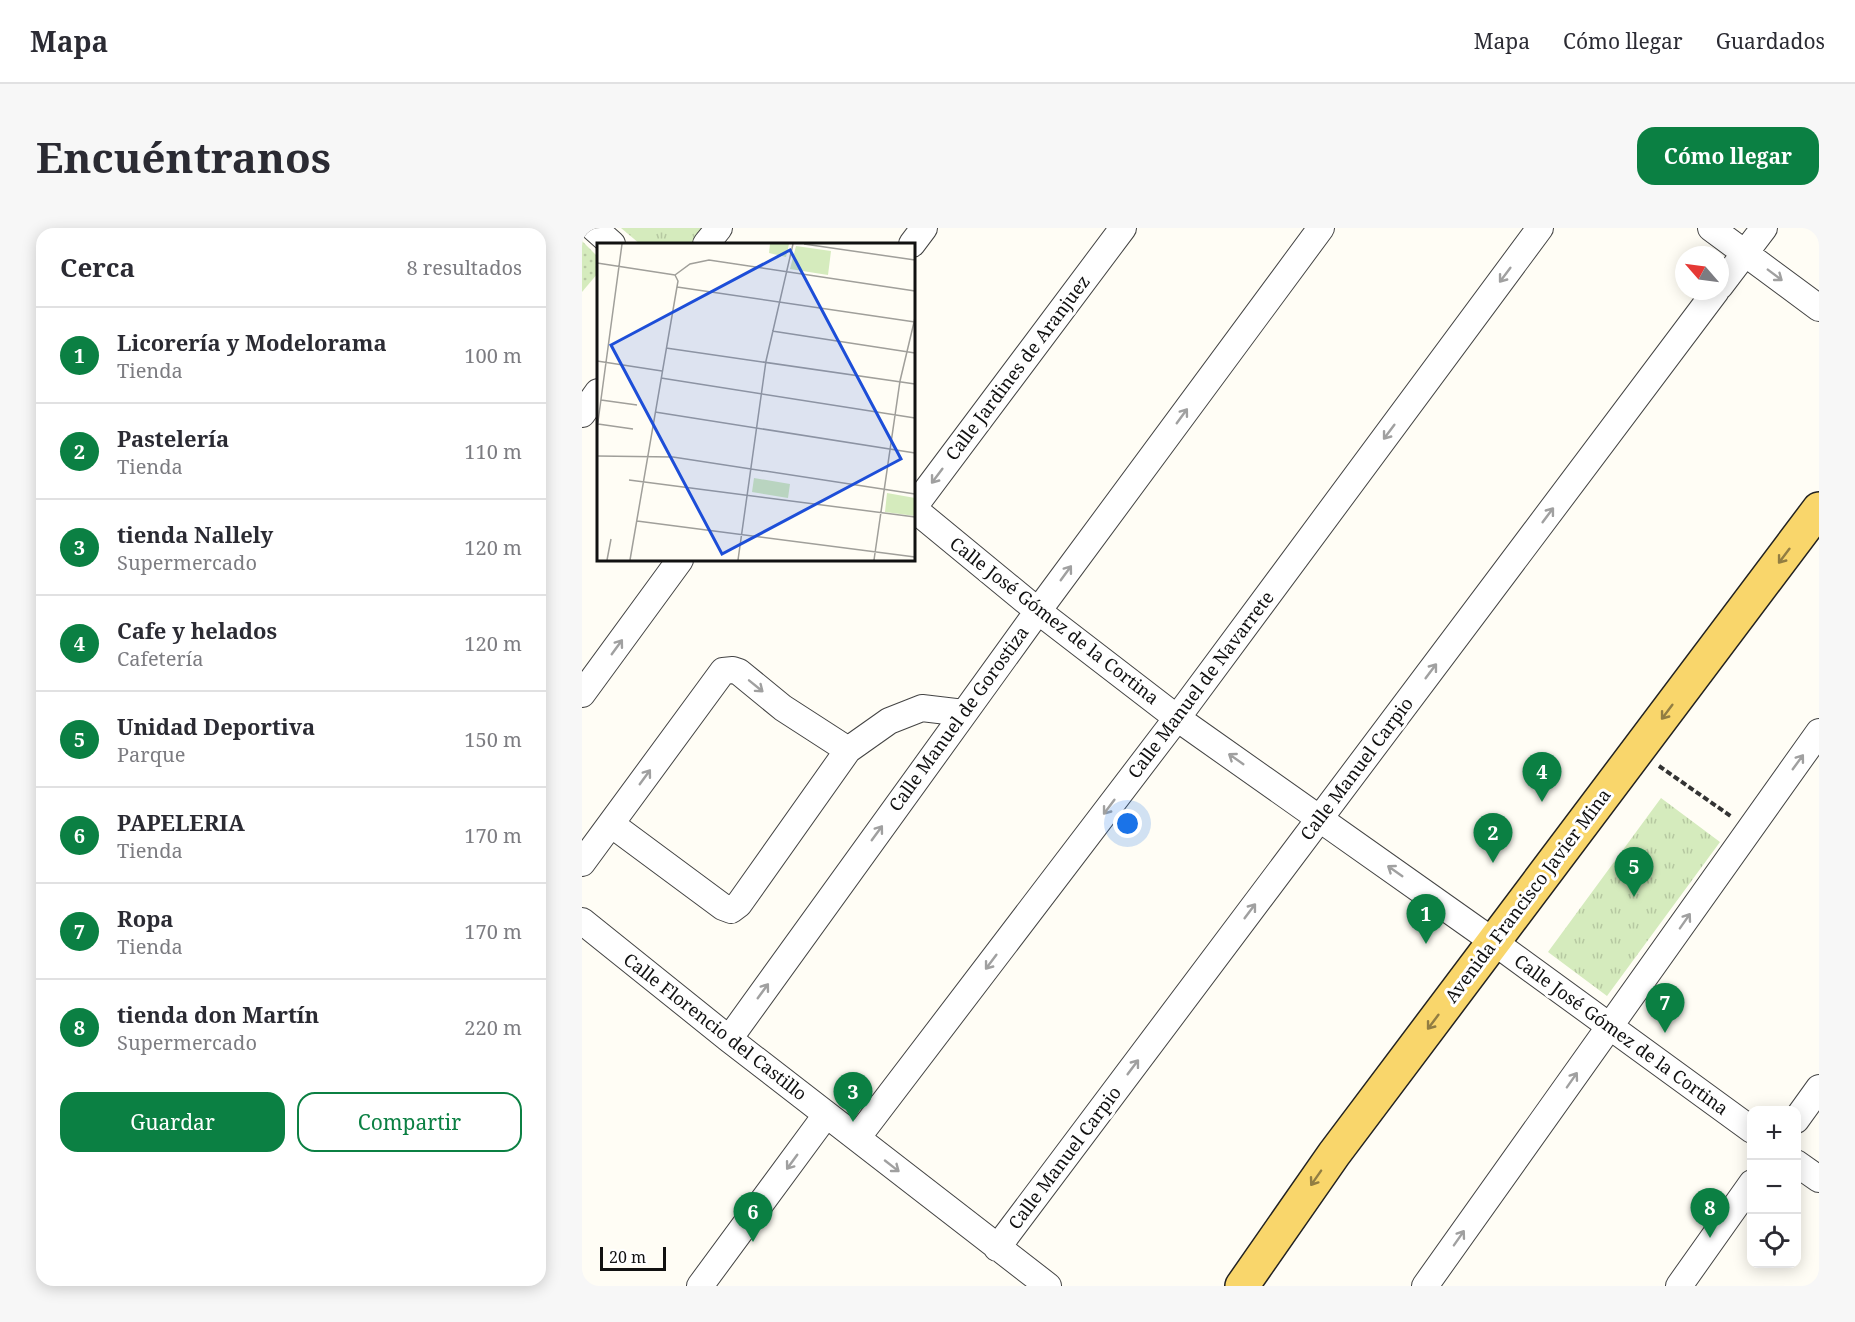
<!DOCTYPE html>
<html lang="es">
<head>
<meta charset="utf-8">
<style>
	body { margin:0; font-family:"Noto Serif",serif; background:#f7f7f7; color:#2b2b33 }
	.controls { position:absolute; right:18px; bottom:18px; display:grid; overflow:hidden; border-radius:12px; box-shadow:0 3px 15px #0003 }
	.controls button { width:54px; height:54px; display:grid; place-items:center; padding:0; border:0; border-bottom:2px solid #e1e1e2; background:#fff; color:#2b2b33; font:30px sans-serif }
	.compass { position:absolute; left:1093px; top:18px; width:54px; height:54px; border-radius:50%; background:#fff; box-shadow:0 3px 15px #0003; rotate:298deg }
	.scale { position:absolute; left:18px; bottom:15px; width:66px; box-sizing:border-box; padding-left:6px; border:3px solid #111; border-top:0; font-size:16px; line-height:21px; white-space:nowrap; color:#111; -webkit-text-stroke:4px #fff; paint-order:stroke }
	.you { position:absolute; left:546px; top:596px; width:21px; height:21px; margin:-15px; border:4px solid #fff; border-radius:50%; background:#1a73e8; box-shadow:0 0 0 9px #1a73e833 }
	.badge { display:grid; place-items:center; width:39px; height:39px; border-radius:50%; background:#0b8043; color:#fff; font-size:20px; font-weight:700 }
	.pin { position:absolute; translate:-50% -50px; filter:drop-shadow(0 2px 3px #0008) }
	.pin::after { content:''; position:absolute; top:32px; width:21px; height:18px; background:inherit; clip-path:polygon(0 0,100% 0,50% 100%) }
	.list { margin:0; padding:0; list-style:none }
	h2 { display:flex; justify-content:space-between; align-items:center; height:78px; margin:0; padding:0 24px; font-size:26px }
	h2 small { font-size:20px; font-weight:400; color:#7c7c81 }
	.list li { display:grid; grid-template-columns:39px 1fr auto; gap:18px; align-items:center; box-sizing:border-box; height:96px; padding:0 24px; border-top:2px solid #e1e1e2 }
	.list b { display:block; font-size:22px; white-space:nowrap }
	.list p { margin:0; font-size:20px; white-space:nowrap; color:#7c7c81 }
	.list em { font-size:20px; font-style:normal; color:#7c7c81 }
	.actions { display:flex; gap:12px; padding:18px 24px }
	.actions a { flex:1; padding:14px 0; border:2px solid #0b8043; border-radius:18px; text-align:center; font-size:21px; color:#0b8043 }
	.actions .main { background:#0b8043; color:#fff }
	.icon { flex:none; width:33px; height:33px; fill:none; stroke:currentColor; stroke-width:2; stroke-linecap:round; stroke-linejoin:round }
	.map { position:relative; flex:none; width:1237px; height:1058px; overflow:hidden; border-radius:18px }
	header { display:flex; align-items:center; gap:36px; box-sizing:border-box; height:84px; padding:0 30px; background:#fff; border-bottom:2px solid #e1e1e2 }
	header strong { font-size:28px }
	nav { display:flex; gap:33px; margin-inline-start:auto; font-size:21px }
	.intro { display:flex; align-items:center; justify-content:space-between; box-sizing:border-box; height:144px; padding:0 36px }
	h1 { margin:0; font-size:42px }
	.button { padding:15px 27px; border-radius:18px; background:#0b8043; color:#fff; font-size:21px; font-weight:700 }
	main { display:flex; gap:36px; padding:0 36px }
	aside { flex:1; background:#fff; border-radius:18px; box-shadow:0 3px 15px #0003 }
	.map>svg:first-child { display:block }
	.grass { fill:url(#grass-dots) }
	.park { fill:url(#park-tufts) }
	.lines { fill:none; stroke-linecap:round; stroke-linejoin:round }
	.minor-casing { stroke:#444; stroke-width:28 }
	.major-casing { stroke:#222; stroke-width:36 }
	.path { stroke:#333; stroke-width:4; stroke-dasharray:6 3; stroke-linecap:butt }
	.minor { stroke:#fff; stroke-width:26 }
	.major { stroke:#f9d66b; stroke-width:33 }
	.oneway { stroke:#a0a0a0 }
	.oneway2 { stroke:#917d42 }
	.labels { text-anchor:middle; stroke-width:6; stroke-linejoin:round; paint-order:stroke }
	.street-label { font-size:18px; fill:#111; stroke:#fff }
	.inset-road { fill:none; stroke:#a09f9a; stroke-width:1.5 }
	.view { fill:#1d4ed8; fill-opacity:0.15; stroke:#1d4ed8; stroke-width:3 }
	.inset-edge { fill:none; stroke:#111; stroke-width:3 }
</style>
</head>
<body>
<header>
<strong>Mapa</strong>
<nav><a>Mapa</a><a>Cómo llegar</a><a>Guardados</a></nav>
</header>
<div class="intro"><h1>Encuéntranos</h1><a class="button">Cómo llegar</a></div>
<main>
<aside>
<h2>Cerca<small>8 resultados</small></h2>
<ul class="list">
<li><span class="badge">1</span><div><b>Licorería y Modelorama</b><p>Tienda</p></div><em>100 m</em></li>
<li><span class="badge">2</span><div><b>Pastelería</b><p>Tienda</p></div><em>110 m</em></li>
<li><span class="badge">3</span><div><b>tienda Nallely</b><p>Supermercado</p></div><em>120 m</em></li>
<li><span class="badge">4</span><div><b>Cafe y helados</b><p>Cafetería</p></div><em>120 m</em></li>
<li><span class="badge">5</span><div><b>Unidad Deportiva</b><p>Parque</p></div><em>150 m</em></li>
<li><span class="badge">6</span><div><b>PAPELERIA</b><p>Tienda</p></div><em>170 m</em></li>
<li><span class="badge">7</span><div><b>Ropa</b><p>Tienda</p></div><em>170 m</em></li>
<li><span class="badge">8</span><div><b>tienda don Martín</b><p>Supermercado</p></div><em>220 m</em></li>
</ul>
<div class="actions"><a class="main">Guardar</a><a>Compartir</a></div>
</aside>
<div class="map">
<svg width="1237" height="1058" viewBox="0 0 1237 1058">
	<defs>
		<pattern id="grass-dots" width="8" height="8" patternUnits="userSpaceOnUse" patternTransform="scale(1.5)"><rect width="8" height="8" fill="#d5ebbd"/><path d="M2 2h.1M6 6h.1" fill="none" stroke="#b6c8a1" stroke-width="1.8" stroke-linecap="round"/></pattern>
		<pattern id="park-tufts" width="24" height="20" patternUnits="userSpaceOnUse" patternTransform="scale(1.5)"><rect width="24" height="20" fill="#d5ebbd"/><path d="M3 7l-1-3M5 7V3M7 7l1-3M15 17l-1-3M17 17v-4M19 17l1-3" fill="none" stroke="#b6c8a1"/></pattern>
	</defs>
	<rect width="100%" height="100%" fill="#fffdf5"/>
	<path class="grass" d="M0,13L16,29V45L0,64Z"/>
	<path class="park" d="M39,0H122L110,16H58Z
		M1079,570L1138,614L1025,768L966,724Z"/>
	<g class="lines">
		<g class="minor-casing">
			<path id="minor" d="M12,0L30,16
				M1129,0L1237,80
				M124,16L137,0
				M330,16L342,0
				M1138,58L1182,0
				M0,186L16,164
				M332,279L541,0
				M332,281L456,383L595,490L912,714L1170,902
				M0,466L98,332
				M266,522L307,493L340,480L382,485
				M0,635L141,443L151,442L157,444L201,480L266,522L157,676L149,682L141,679L29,596
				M0,693L147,811L466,1058
				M147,811L456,383L739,0
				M1214,892L1237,860
				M275,910L595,490L958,0
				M1214,935L1237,951
				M415,1020L1134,63
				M118,1058L244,887
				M843,1058L1237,504
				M1097,1058L1170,955"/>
		</g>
		<g class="major-casing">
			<path id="major" d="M660,1058L752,926L1237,281"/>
		</g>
		<path class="path" d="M1077,538L1150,589"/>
		<use href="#minor" class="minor"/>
		<use href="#major" class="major"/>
	</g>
	<defs><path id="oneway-shaft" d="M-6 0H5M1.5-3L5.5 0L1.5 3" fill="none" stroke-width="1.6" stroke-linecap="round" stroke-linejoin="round" transform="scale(1.5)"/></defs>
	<g class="oneway">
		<use href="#oneway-shaft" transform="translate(923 47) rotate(127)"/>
		<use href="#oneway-shaft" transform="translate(1193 47) rotate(37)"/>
		<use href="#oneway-shaft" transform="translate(600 188) rotate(-54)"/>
		<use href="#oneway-shaft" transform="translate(807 204) rotate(127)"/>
		<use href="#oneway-shaft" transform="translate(355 248) rotate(127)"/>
		<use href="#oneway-shaft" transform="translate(966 287) rotate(-53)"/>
		<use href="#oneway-shaft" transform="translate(484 345) rotate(-54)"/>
		<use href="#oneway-shaft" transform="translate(35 419) rotate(-54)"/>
		<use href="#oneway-shaft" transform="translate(849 443) rotate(-53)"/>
		<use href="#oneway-shaft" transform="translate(174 458) rotate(39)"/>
		<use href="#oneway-shaft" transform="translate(654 531) rotate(-145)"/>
		<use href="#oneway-shaft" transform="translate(1216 534) rotate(-54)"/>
		<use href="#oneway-shaft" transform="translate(63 549) rotate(-54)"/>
		<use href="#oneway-shaft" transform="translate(527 579) rotate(127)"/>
		<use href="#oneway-shaft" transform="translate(295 605) rotate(-54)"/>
		<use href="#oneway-shaft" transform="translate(813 643) rotate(-145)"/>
		<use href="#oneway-shaft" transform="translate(668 683) rotate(-53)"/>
		<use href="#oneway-shaft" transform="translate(1103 693) rotate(-55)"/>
		<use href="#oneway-shaft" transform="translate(409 734) rotate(127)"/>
		<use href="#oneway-shaft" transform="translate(181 763) rotate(-54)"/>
		<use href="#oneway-shaft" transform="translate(551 839) rotate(-53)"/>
		<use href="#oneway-shaft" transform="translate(990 852) rotate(-55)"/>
		<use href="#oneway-shaft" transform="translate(210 934) rotate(126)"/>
		<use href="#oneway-shaft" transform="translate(310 938) rotate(38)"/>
		<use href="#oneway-shaft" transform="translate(877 1010) rotate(-55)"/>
	</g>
	<g class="oneway2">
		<use href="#oneway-shaft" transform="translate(1202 328) rotate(127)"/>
		<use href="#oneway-shaft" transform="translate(1085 484) rotate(127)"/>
		<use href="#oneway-shaft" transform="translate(851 794) rotate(127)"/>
		<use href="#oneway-shaft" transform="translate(734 950) rotate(125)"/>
	</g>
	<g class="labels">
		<g class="street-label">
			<text transform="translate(436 140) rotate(-53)" y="6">Calle Jardines de Aranjuez</text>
			<text transform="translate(472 393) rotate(38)" y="6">Calle José Gómez de la Cortina</text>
			<text transform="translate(619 457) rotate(-53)" y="6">Calle Manuel de Navarrete</text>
			<text transform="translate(377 491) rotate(-54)" y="6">Calle Manuel de Gorostiza</text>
			<text transform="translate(775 541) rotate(-53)" y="6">Calle Manuel Carpio</text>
			<text transform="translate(946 668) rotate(-53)" y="6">Avenida Francisco Javier Mina</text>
			<text transform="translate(133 799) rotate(38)" y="6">Calle Florencio del Castillo</text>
			<text transform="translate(1039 807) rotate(36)" y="6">Calle José Gómez de la Cortina</text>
			<text transform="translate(483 930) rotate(-53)" y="6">Calle Manuel Carpio</text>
		</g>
	</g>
	<g transform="translate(15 15)">
		<rect width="318" height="318" fill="#fffdf5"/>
		<path d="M173,1H192L189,14L172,10Z" fill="#d5ebbd"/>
		<path d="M199,3L234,8L231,32L193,26ZM157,235L193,241L191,255L155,249ZM290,250L318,255V273L288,269Z" fill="#d5ebbd"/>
		<path class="inset-road" d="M207,1L318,17M0,20L78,32M78,32L93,21L112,17L318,48M80,44L318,79M175,88L318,110M69,105L318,141M0,118L65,128M64,135L318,175M4,157L40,162M58,169L318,210M1,181L36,186M0,186L25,1M0,213L76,214L318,251M32,237L318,274M40,278L318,314M10,317L14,296M33,317L81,38L78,32M141,317L169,118L196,1M277,317L303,138L318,75"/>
		<path class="view" d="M193,7L304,216L125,311L14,102Z"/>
		<rect width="318" height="318" class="inset-edge"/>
	</g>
</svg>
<div class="controls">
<button>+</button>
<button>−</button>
<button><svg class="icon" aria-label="locate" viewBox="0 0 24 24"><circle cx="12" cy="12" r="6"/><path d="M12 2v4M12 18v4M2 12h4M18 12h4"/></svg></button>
</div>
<svg class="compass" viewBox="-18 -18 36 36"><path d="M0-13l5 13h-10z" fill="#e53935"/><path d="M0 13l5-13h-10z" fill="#7c7c81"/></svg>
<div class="scale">20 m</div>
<div class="you"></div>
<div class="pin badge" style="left:844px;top:716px">1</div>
<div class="pin badge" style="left:911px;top:635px">2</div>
<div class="pin badge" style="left:271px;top:894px">3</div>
<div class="pin badge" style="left:960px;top:574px">4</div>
<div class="pin badge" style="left:1052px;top:669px">5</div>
<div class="pin badge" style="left:171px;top:1014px">6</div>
<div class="pin badge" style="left:1083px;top:805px">7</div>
<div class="pin badge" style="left:1128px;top:1010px">8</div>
</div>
</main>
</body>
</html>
